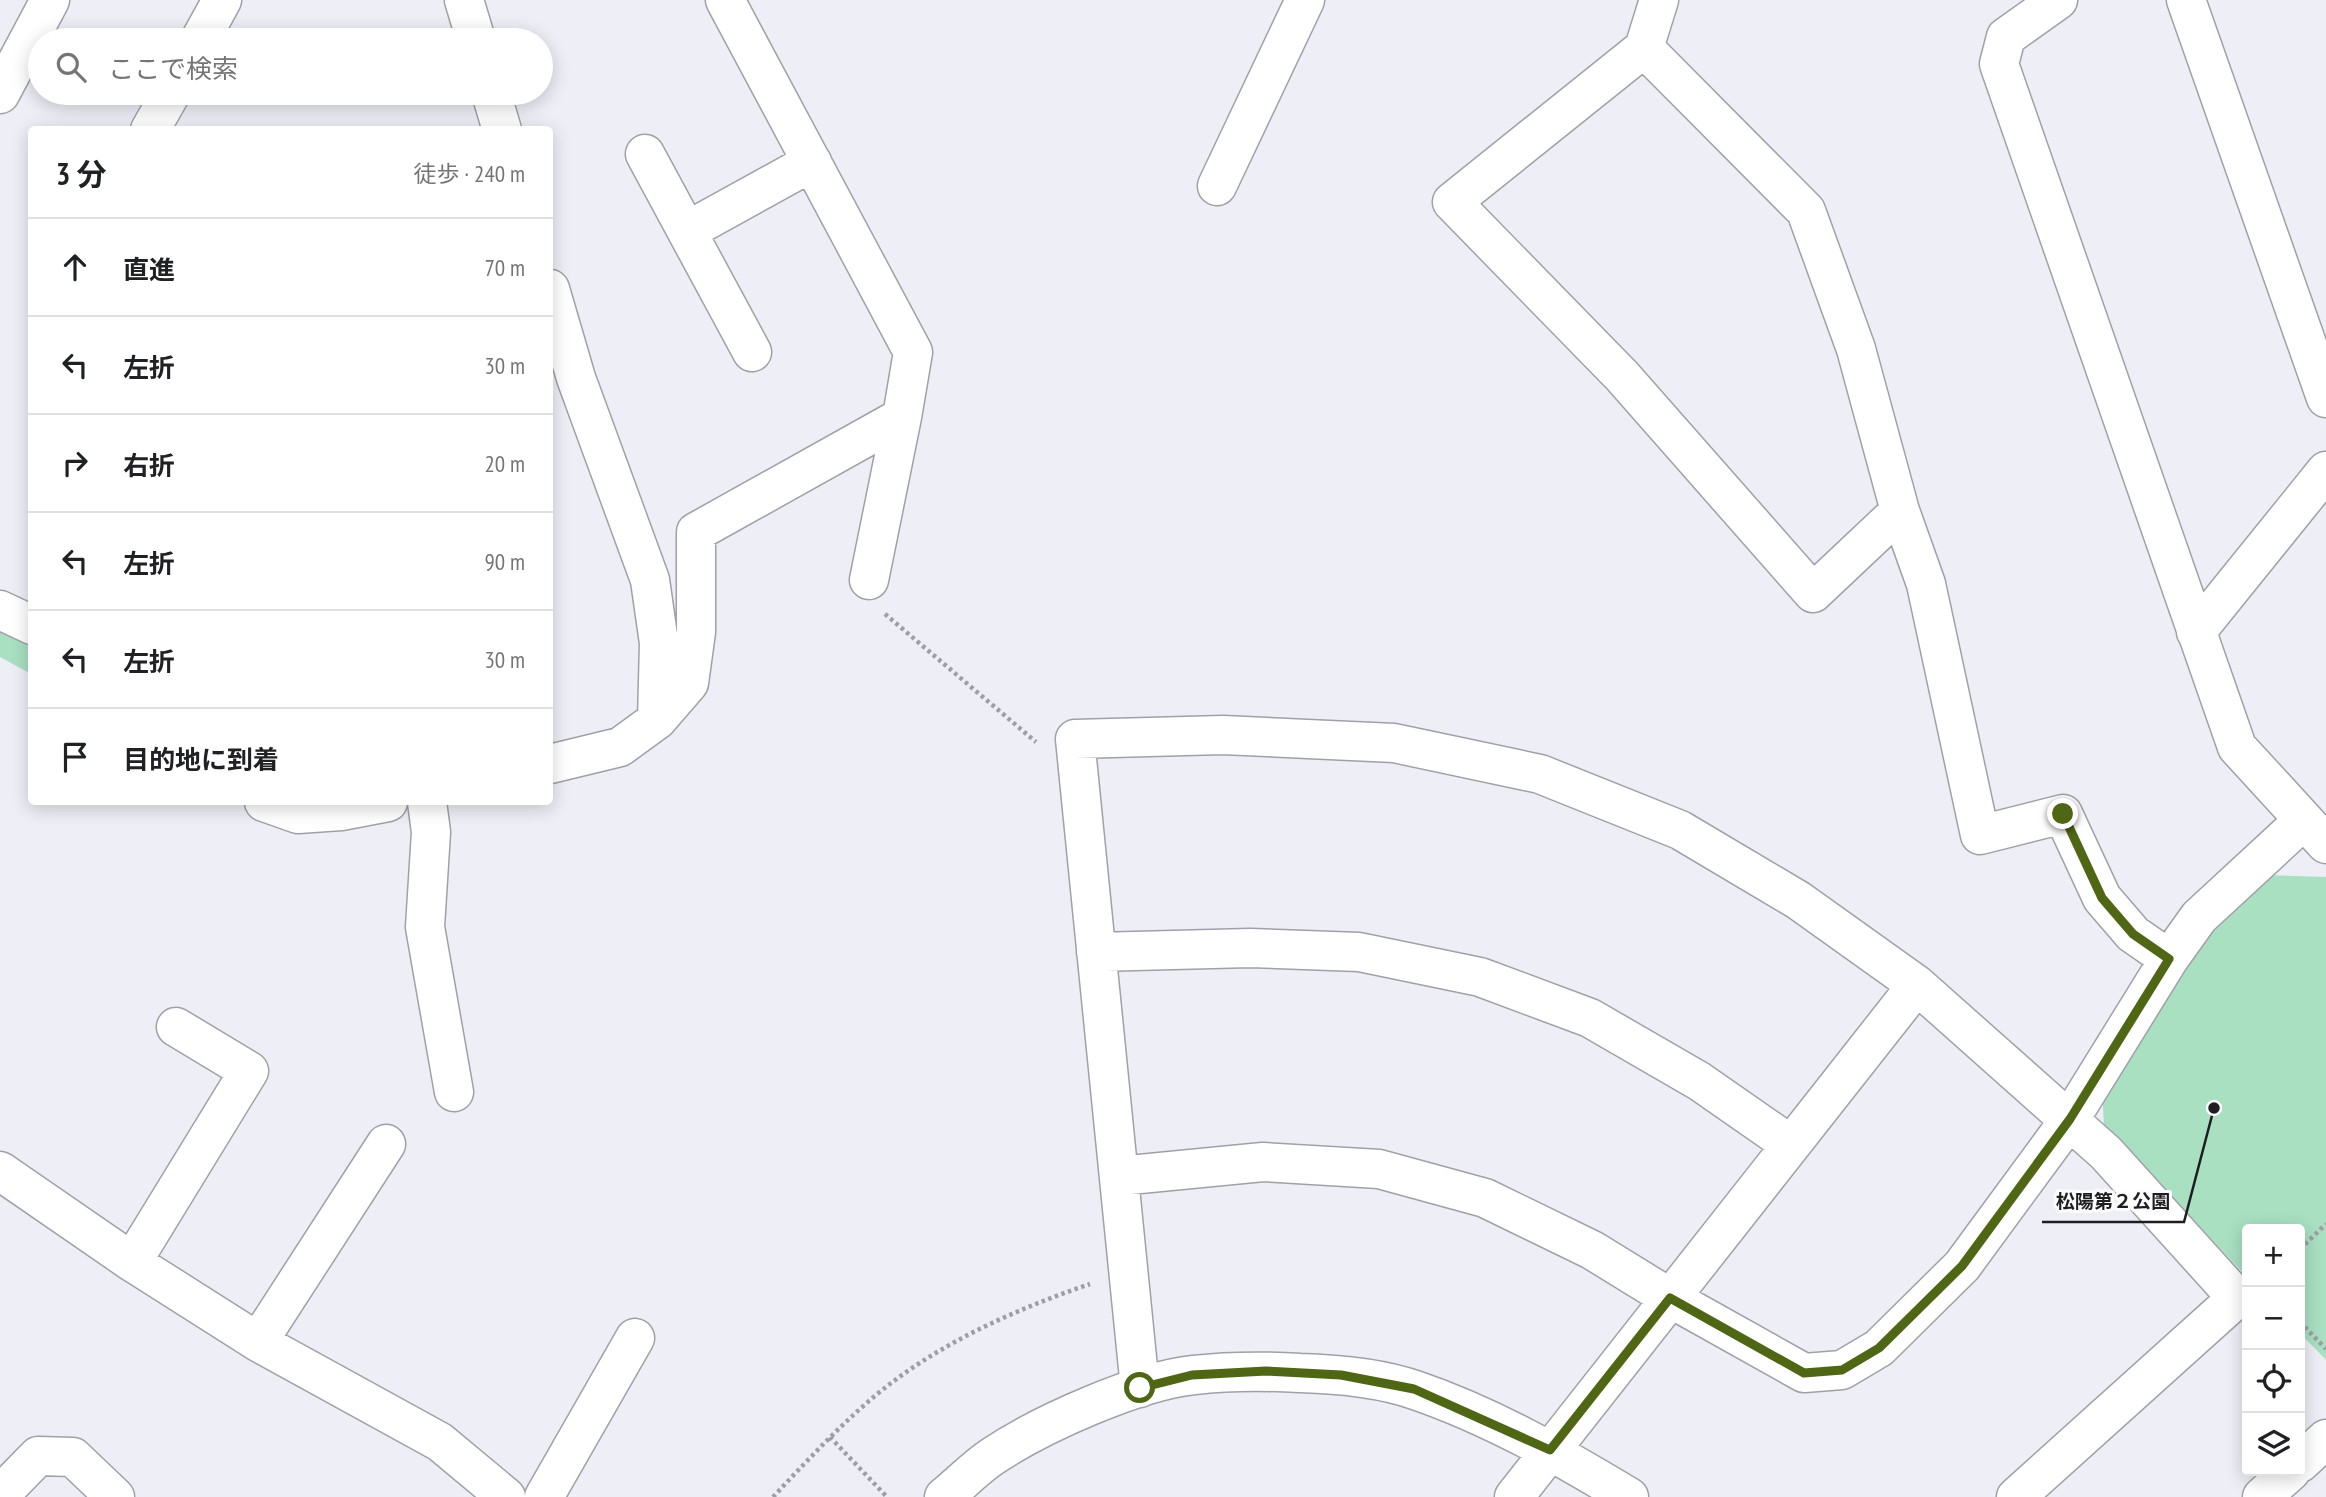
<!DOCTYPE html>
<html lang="ja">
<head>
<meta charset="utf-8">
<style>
	body { margin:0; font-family:"PT Sans Narrow","Noto Sans JP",sans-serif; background:#f2f2f2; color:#202124 }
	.controls { position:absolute; right:21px; bottom:21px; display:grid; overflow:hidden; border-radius:7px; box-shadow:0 4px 18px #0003 }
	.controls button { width:63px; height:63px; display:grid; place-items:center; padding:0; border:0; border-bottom:2px solid #e0e0e0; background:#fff; color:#202124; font:35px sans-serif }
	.stop { position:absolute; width:21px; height:21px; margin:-16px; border:5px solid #4f6614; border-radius:50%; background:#fff }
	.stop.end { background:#4f6614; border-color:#fff; box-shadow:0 2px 7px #0008 }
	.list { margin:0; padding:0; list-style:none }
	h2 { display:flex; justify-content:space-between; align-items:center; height:91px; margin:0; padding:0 28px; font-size:30px }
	h2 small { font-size:23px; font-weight:400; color:#757577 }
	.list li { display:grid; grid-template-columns:46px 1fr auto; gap:21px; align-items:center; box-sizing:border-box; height:98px; padding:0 28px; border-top:2px solid #e0e0e0 }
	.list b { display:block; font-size:26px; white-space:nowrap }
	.list em { font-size:23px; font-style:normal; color:#757577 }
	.icon { flex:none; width:38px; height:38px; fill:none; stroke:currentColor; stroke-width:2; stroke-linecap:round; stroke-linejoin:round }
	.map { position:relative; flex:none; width:2326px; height:1497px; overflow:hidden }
	.search { position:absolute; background:#fff; box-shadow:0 4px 18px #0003; left:28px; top:28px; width:525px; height:77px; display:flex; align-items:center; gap:18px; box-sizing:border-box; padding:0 24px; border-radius:38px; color:#757577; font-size:26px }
	.panel { position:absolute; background:#fff; box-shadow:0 4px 18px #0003; left:28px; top:126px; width:525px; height:679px; border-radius:7px }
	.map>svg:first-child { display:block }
	.green { fill:#a9e0c2 }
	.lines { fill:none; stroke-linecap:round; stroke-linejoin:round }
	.minor-casing { stroke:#a1a0a9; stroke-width:41 }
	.path { stroke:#9e9ea5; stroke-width:4.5; stroke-dasharray:3.5 3.5; stroke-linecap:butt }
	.minor { stroke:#fff; stroke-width:38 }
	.route { stroke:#4f6614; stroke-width:9 }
	.leader { fill:none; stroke:#1e1e21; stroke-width:2.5 }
	.callout-dot { fill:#1e1e21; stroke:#fcfcfe; stroke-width:2.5 }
	.callout-label { font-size:19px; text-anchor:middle; font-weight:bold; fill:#1e1e21; stroke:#fcfcfe; stroke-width:6; stroke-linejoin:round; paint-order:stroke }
</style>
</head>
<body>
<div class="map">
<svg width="2326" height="1497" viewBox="0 0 2326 1497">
	<rect width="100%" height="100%" fill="#eeeef7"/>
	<path class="green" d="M0,627L31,643V674L0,657Z
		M2264,875L2326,877V1360L2300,1333V1229H2247V1277L2104,1126L2102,1090L2206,934Z"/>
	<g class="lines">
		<g class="minor-casing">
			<path id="minor" d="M464,0L476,40
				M1659,0L1644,48L1806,211L1856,349L1900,511L1926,584L1980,835L2063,814L2102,898L2133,934L2169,959
				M2058,0L2006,37L1999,64L2237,747L2326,844
				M2186,0L2326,398
				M200,40L222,0
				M1644,48L1452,202L1622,376L1813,593L1900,511
				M491,93L502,130
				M0,94L50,0
				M150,130L171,93
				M645,154L752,352
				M1217,186L1305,0
				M687,231L812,162
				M550,289L576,378L650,580L659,643L657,720L620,747L550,764
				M869,580L902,417
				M0,610L32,625
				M2196,632L2326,471
				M657,720L689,683L696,632V532L902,417L913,352L725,0
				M264,802L298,814L341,811L388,802
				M427,802L431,832L425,927L454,1092
				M1096,952L1250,948L1359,952L1480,977L1590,1018L1699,1081L1791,1145
				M0,1171L132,1262L258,1342L440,1442L506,1497
				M1119,1176L1263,1162L1379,1169L1485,1198L1592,1250L1670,1298L1804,1373L1842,1370L1879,1348L1962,1266L2070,1119L2169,959L2199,917L2304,820
				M132,1262L249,1071L176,1027
				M258,1342L386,1144
				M1140,1388L1075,739L1223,735L1394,743L1540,774L1680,830L1798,900L1917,985L2106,1153L2237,1298L2016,1497
				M2300,1463L2326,1439
				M0,1495L38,1456L73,1457L115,1497
				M544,1497L635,1338
				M944,1497C960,1484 975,1468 993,1456C1041,1424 1137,1381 1194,1375C1229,1371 1265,1371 1300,1373C1337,1374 1380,1378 1415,1390C1491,1416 1561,1456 1629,1497
				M1514,1497L1917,985
				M2262,1497L2291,1471"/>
		</g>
		<path class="path" d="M885,614L1036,742
			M2300,1249L2326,1224
			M2300,1322L2326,1349
			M830,1437L887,1497
			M773,1497C806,1462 839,1426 876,1395C939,1343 1014,1310 1090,1284"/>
		<use href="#minor" class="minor"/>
	</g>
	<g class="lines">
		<path class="route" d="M1140,1388L1192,1375L1266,1371L1341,1375L1414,1389L1550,1450L1670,1298L1804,1373L1842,1370L1879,1348L1962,1266L2070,1119L2169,959L2133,934L2102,898L2063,814"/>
	</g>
	<path class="leader" d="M2214 1108L2184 1222H2042"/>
	<circle class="callout-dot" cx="2214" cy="1108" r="7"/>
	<g class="callout-label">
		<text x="2113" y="1208">松陽第２公園</text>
	</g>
</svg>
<div class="controls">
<button>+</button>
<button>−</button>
<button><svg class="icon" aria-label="locate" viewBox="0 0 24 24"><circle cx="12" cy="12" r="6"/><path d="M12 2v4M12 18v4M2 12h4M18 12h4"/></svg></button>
<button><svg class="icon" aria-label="layers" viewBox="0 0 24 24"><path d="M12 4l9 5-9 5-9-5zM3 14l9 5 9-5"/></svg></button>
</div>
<div class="stop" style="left:1140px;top:1388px"></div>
<div class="stop end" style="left:2063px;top:814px"></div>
<div class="search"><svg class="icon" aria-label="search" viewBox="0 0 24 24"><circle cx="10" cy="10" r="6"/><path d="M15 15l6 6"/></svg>ここで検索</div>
<section class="panel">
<h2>3 分<small>徒歩 · 240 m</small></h2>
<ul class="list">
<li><svg class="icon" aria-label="ahead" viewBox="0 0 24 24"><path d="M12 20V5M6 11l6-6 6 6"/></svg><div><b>直進</b></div><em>70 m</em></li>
<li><svg class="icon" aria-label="left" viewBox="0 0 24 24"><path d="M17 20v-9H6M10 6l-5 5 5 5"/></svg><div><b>左折</b></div><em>30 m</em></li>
<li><svg class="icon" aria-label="right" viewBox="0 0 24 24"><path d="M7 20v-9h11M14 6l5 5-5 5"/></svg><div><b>右折</b></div><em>20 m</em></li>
<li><svg class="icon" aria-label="left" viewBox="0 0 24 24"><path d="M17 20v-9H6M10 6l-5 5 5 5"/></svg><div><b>左折</b></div><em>90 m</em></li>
<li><svg class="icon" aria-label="left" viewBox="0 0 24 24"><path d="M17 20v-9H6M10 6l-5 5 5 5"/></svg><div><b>左折</b></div><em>30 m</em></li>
<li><svg class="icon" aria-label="arrive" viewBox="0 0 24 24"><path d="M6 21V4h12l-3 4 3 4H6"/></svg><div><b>目的地に到着</b></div></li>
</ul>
</section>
</div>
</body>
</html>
